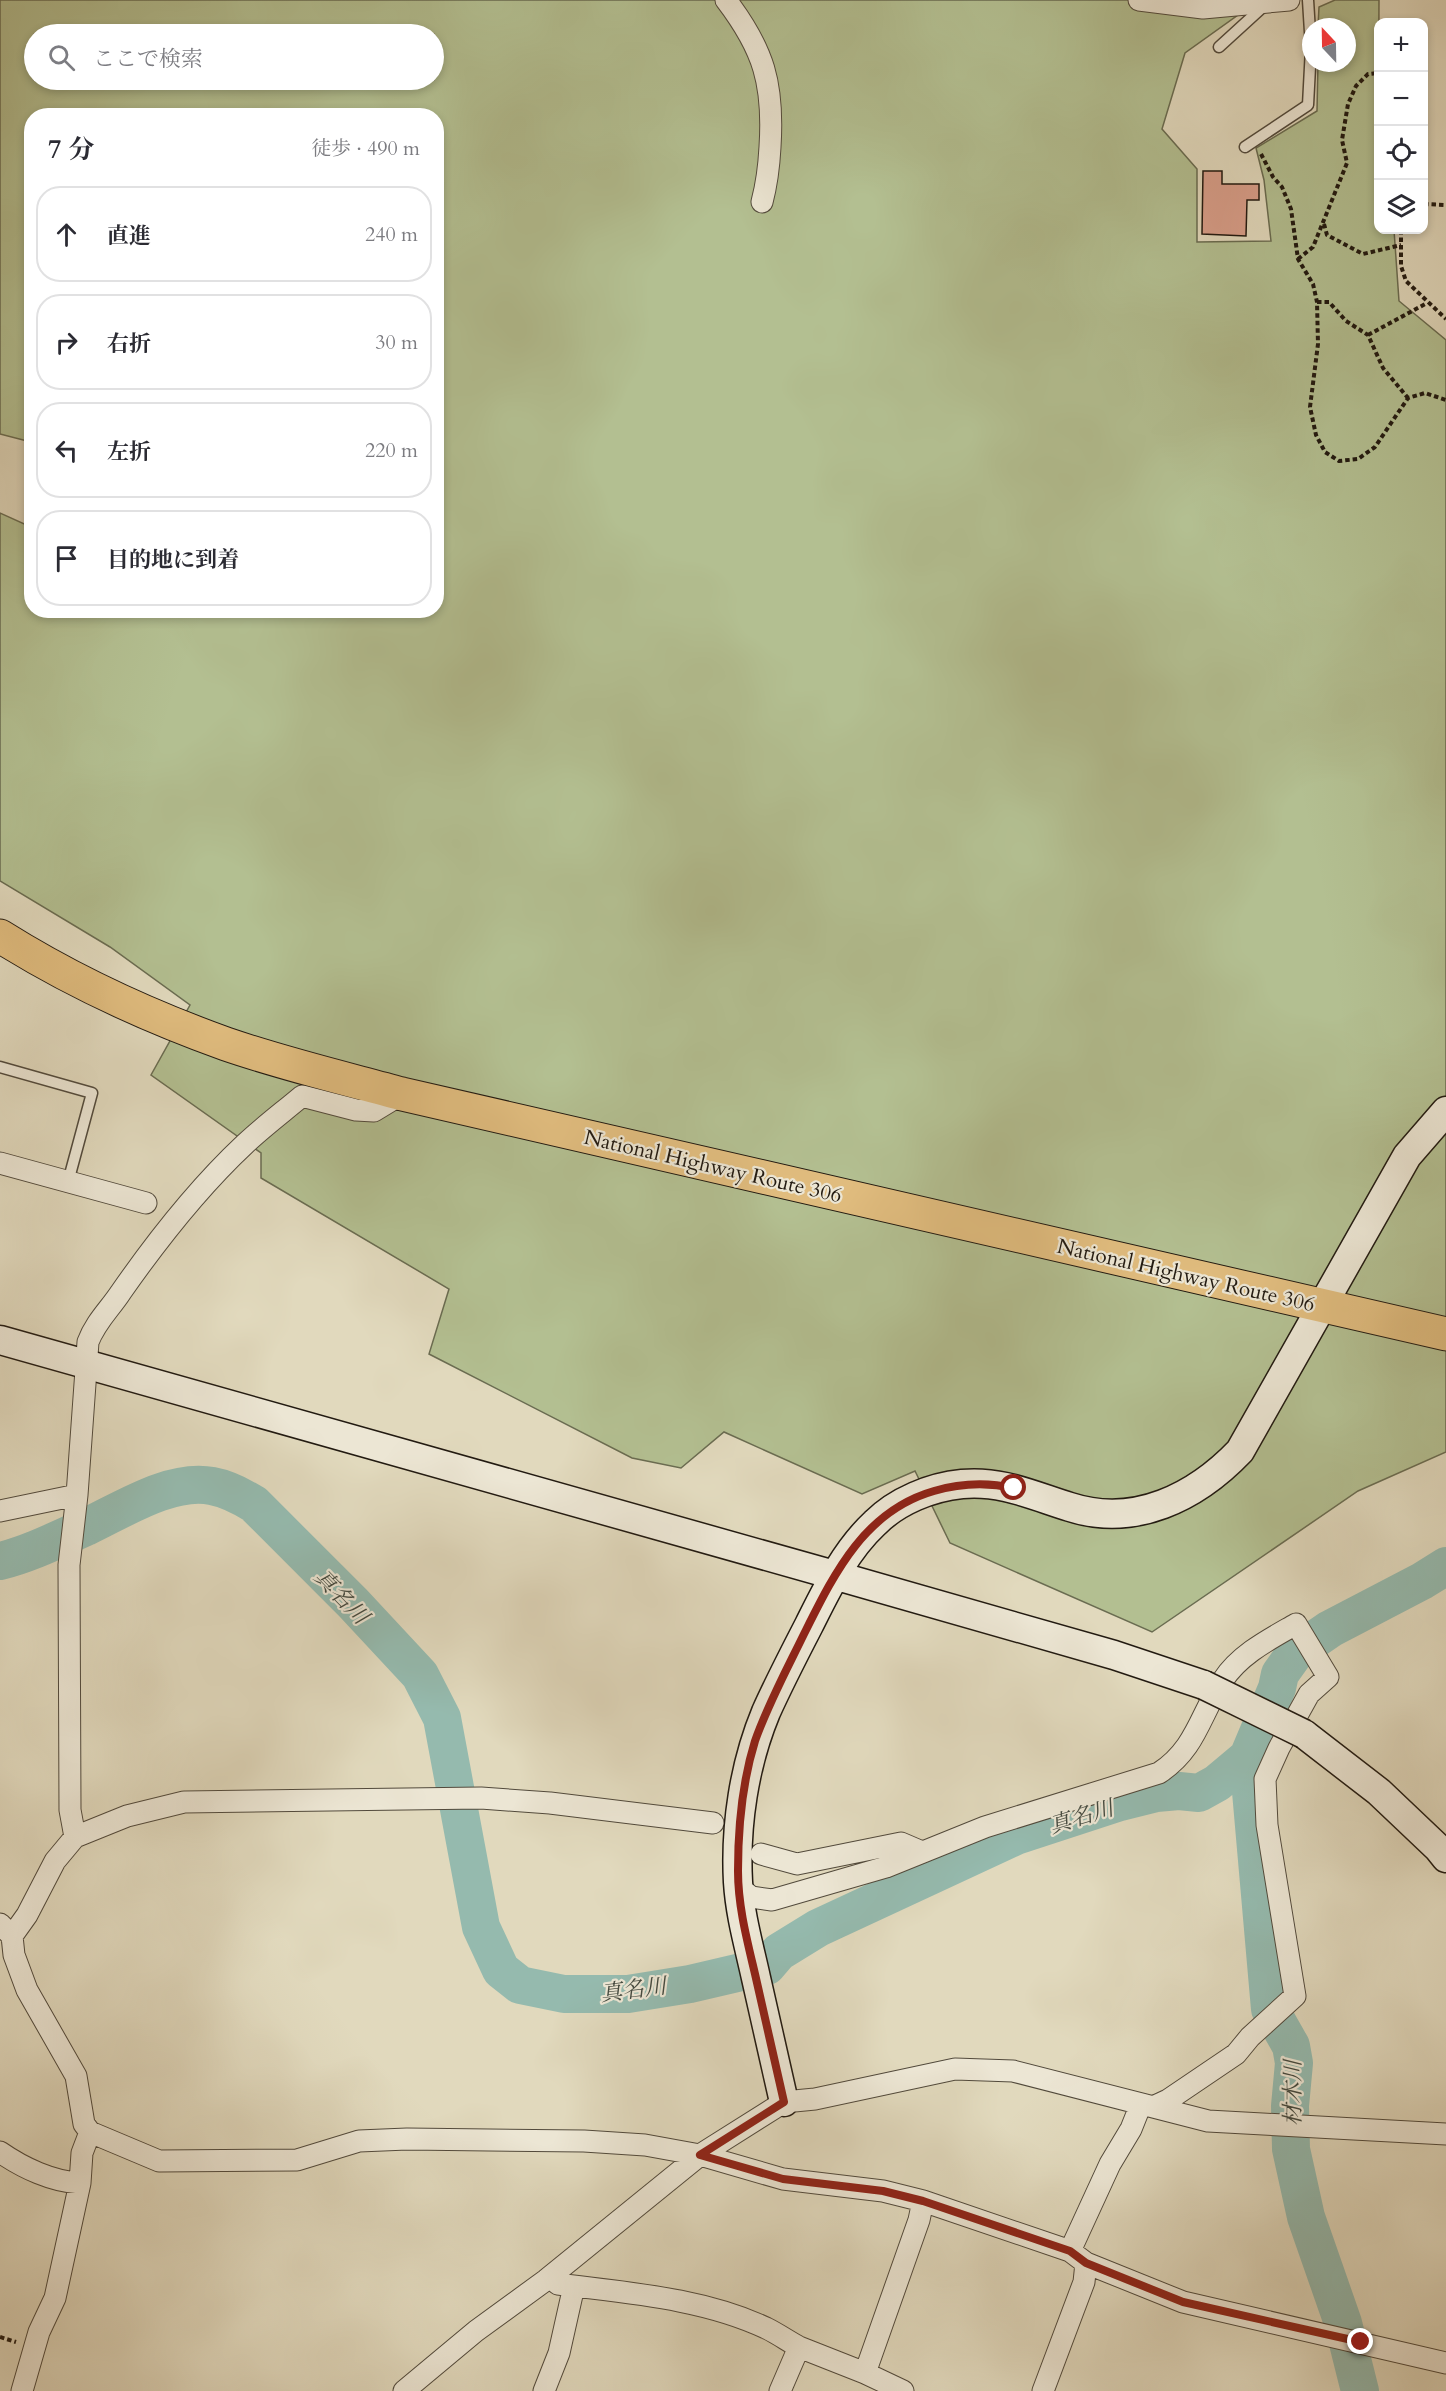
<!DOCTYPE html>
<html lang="ja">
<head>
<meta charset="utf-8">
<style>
	body { margin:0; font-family:Cardo,"Noto Serif JP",serif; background:#f7f7f7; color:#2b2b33 }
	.controls { position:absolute; right:18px; top:18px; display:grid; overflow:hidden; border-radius:12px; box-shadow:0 3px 9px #0003 }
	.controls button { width:54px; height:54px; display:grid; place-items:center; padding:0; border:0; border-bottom:2px solid #e1e1e2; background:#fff; color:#2b2b33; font:30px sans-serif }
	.compass { position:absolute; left:1302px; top:18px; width:54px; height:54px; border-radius:50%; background:#fff; box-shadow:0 3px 9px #0003; rotate:338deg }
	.stop { position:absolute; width:18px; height:18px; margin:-14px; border:4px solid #8f2418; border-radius:50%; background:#fff }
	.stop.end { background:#8f2418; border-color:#fff; box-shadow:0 2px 6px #0008 }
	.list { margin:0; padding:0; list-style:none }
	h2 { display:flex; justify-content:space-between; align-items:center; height:78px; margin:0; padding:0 24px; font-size:26px }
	h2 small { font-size:20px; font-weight:400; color:#7c7c81 }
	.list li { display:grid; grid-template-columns:39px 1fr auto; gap:18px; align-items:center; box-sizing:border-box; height:96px; margin:0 12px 12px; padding:0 12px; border:2px solid #e1e1e2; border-radius:24px }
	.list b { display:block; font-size:22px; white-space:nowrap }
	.list em { font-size:20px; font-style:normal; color:#7c7c81 }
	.icon { flex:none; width:33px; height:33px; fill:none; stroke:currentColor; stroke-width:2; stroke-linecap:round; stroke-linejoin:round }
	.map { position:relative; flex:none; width:1446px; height:2391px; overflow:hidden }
	.search { position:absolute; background:#fff; box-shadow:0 3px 9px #0003; left:24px; top:24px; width:420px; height:66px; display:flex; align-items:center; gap:15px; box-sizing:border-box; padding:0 21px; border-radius:33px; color:#7c7c81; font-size:22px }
	.panel { position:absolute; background:#fff; box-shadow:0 3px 9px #0003; left:24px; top:108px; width:420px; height:510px; border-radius:24px }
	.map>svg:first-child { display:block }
	.green { fill:#b3bf91; stroke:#6a6c51; stroke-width:1.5; fill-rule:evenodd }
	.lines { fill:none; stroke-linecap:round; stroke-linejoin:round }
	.river { stroke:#95baae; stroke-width:38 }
	.building { fill:#d99f8b; stroke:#221a11; stroke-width:1.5 }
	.lane-casing { stroke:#524a3c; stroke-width:13 }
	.street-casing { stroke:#524a3c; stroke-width:23 }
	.secondary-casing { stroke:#221a11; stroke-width:31 }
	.highway-casing { stroke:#221a11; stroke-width:35 }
	.path { stroke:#221a11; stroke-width:4; stroke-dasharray:4.5 3; stroke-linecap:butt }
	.lane { stroke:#ece6d4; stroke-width:10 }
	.street { stroke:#ece6d4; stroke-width:21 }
	.secondary { stroke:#ece6d4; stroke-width:28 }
	.highway { stroke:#e0bc7e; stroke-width:33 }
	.secondary-bridge-casing { stroke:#221a11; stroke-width:31; stroke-linecap:butt }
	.secondary-bridge { stroke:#ece6d4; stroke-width:28 }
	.route { stroke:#8f2418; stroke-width:8 }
	.labels { text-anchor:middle; stroke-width:4.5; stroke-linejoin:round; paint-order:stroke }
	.street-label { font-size:21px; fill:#221a11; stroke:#ece6d4 }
	.water-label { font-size:22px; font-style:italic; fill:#444a40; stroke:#ece6d4 }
</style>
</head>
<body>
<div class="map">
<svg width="1446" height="2391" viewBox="0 0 1446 2391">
	<rect width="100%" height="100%" fill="#e1d9bd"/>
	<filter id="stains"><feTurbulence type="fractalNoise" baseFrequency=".00333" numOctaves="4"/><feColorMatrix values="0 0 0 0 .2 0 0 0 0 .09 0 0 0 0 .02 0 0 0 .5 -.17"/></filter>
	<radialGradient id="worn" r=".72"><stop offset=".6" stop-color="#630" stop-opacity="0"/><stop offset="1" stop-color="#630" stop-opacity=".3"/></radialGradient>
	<path class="green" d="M0,0H1259L1185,53L1162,129L1197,169V242L1271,241L1264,180L1256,148L1317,111L1318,63H1347V27H1318L1319,7L1335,0H1379L1378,230H1394L1399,301L1446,340V1452L1358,1491L1152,1632L950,1543L915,1471L862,1494L724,1432L681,1468L632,1458L429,1354L449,1289L261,1178V1153L151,1075L190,1005L110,947L0,881V513L31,527L32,610H436V116H32L31,442L0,434ZM34,34H434V80H34Z"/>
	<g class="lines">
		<path class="river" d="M0,1561C29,1554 59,1539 86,1527C122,1510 171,1478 212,1486C228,1489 241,1496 254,1504L353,1603L420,1675L442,1718L481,1927L501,1970L520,1985L564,1994H628L690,1984L767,1966L779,1952L818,1928L1016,1836L1120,1802L1156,1793L1179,1791L1199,1793L1217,1783L1248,1757L1277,1688L1280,1674L1295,1653L1330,1629L1422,1581L1446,1566
			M1248,1757L1270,2009L1291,2046L1294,2063L1290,2106L1291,2149L1306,2217L1343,2323L1360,2391"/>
	</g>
	<path class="building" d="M1203,171H1222V184H1259V200H1247L1246,236L1202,234Z"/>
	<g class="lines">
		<g class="lane-casing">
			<path id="lane" d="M1308,0L1311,48
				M1219,47L1265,5
				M1245,147L1308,105L1311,48
				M0,1067L92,1093L68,1182"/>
		</g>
		<g class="street-casing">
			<path id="street" d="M726,0C764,50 774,84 770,147C769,166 767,183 762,202
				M1139,0L1203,8L1289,0
				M0,1163L146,1203
				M0,1511L77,1495
				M75,1837L70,1810L69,1565L77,1495L88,1342C96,1321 110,1309 121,1292C158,1239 198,1188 245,1144C263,1127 283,1112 302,1096L356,1110L374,1111L402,1094
				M761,1854L797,1864L901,1843L922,1852
				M738,1881L744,1891L751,1897L772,1900L886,1867L985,1827L1159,1773C1196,1749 1200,1715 1223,1680C1240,1654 1270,1639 1296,1624L1328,1677L1309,1694L1279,1748L1265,1779L1267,1825L1295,1996L1250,2037L1236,2054L1168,2100L1153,2107
				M0,1924L12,1936L14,1955L27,1990L76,2076L84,2124L90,2132L159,2161L297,2160L359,2141L407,2139L584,2141L645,2145L700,2155L783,2179L883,2191L923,2201L1070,2251
				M12,1936L27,1915L55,1861L75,1837L127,1816L184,1802L481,1798L550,1803L713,1823
				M1141,2104L1131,2129L1110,2164L1070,2251L1086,2263L1183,2302L1446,2363
				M0,2152C23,2168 53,2182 80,2183
				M550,2277L558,2284C627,2293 702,2298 766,2328C778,2334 788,2341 799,2347
				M865,2373L919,2220L923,2201
				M22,2391L39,2332L55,2298L80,2183L82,2153L90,2132
				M404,2391L476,2331L546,2280L700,2155L784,2102L815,2099L955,2069L1013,2071L1208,2121L1446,2134
				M544,2391L559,2353L574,2286
				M780,2391L799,2347L865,2373L903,2391
				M1043,2391L1084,2282L1086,2263"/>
		</g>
		<g class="secondary-casing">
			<path id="secondary" d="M0,1340L834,1575L1114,1655L1204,1685
				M1304,1734L1379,1792L1438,1848L1446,1858
				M784,2102C775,2061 765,2019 756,1978C749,1946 740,1915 738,1882C735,1826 744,1765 766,1712C779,1683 794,1654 809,1625C827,1589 845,1551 875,1523C897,1501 931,1487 962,1484C1001,1480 1034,1496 1070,1507C1135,1528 1196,1497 1240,1451L1407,1156L1446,1111"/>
		</g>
		<g class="highway-casing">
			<path id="highway" d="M0,936C70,980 148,1016 226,1044C284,1064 343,1078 402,1094L1446,1334"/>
		</g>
		<path class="path" d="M1261,154L1273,177L1282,187L1291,209L1298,259L1313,284L1317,302L1318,344L1310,407L1316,435L1325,452L1339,461L1358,459L1375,447L1408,398L1425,393L1446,400
			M1424,204L1446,205
			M1324,224L1327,235L1363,254L1401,245
			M1401,230V266L1406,281L1446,319
			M1298,259L1313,247L1347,163L1342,140L1348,104L1356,86L1368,74L1378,73
			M1317,302H1329L1346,321L1368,335L1383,368L1408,398
			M1368,335L1427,303
			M0,2337L16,2342"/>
		<use href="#lane" class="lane"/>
		<use href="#street" class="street"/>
		<use href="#secondary" class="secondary"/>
		<use href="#highway" class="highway"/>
		<g class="secondary-bridge-casing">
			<path id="secondary-bridge" d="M1204,1685L1304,1734"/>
		</g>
		<use href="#secondary-bridge" class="secondary-bridge"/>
	</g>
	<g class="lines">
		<path class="route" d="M1014,1488C986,1482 961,1483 934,1491C864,1511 834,1574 804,1634C787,1669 768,1704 755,1741C742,1783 738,1827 738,1871C738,1906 747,1940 755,1974C765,2017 774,2059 784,2102L700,2155L783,2179L883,2191L923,2201L1070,2251L1086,2263L1183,2302L1361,2342"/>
	</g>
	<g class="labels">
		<g class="street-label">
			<text transform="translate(713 1166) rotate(13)" y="7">National Highway Route 306</text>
			<text transform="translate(1186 1275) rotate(13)" y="7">National Highway Route 306</text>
		</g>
		<g class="water-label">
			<text transform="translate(342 1596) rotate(46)" y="8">真名川</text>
			<text transform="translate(1081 1816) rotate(-17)" y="8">真名川</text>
			<text transform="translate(633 1989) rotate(-7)" y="8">真名川</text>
			<text transform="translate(1292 2093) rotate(-90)" y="8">材木川</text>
		</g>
	</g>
	<rect width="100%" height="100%" filter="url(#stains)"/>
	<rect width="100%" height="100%" fill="url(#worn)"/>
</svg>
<div class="controls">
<button>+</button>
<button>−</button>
<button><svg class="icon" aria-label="locate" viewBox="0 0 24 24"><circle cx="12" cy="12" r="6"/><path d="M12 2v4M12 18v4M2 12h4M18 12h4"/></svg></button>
<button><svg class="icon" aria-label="layers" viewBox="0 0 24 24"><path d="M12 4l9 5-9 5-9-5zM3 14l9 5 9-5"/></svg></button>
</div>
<svg class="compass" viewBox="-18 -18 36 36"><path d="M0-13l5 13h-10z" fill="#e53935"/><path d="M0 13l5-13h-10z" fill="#7c7c81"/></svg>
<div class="stop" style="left:1014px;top:1488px"></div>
<div class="stop end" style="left:1361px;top:2342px"></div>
<div class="search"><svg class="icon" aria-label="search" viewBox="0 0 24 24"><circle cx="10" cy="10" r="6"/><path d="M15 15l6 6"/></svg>ここで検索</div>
<section class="panel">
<h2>7 分<small>徒歩 · 490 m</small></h2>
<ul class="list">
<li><svg class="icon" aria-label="ahead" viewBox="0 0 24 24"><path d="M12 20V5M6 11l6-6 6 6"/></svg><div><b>直進</b></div><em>240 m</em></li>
<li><svg class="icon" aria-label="right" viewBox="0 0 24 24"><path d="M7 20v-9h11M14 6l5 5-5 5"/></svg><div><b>右折</b></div><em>30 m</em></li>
<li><svg class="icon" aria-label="left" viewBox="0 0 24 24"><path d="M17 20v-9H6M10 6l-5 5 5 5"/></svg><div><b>左折</b></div><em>220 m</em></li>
<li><svg class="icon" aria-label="arrive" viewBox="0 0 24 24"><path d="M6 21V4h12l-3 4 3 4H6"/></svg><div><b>目的地に到着</b></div></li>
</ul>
</section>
</div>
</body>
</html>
